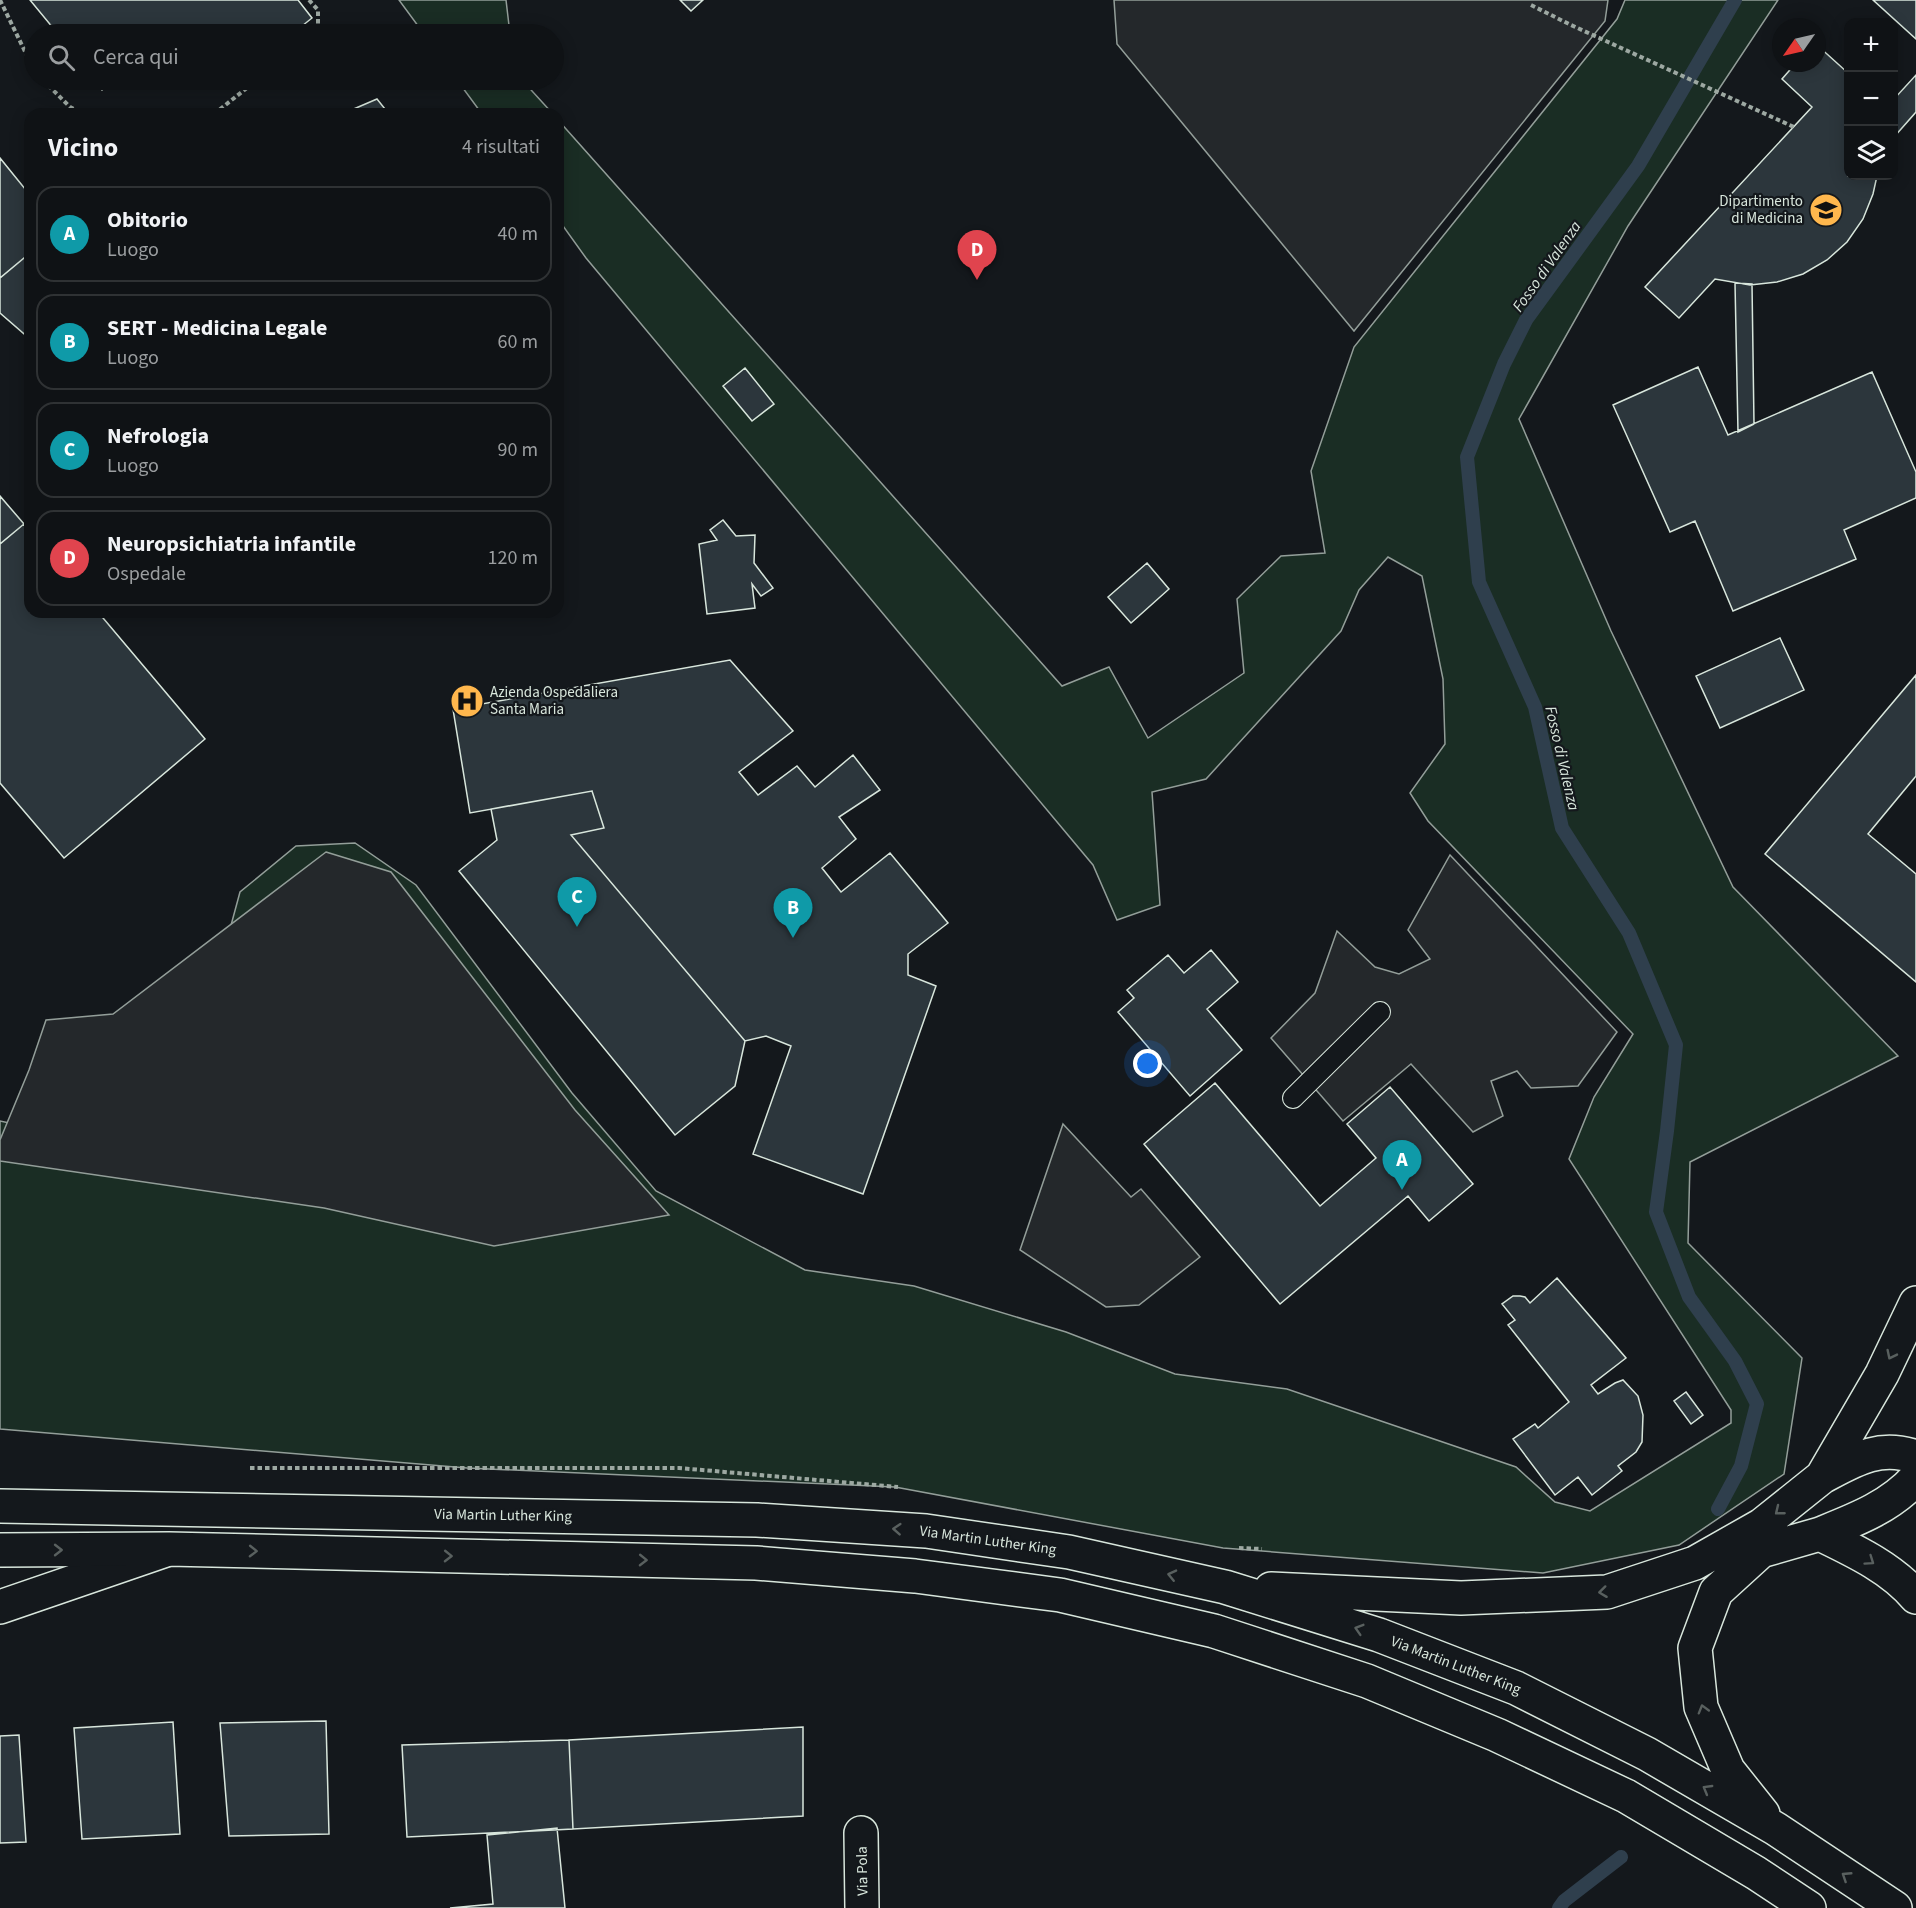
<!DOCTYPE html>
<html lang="it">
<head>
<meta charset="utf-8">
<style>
	body { margin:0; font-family:"Source Sans 3",sans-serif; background:#1d2022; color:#f1f3f6 }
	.controls { position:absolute; right:18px; top:18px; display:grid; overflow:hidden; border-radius:12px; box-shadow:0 3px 15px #0003 }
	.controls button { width:54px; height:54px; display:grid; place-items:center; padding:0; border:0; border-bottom:2px solid #2f3234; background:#0f1215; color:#f1f3f6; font:30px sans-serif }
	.compass { position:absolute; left:1772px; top:18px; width:54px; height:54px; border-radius:50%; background:#0f1215; box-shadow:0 3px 15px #0003; rotate:236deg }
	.you { position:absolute; left:1148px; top:1064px; width:21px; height:21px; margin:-15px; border:4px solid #fff; border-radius:50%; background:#1a73e8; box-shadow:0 0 0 9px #1a73e833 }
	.badge { display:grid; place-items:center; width:39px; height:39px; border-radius:50%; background:#ea580c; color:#fff; font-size:20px; font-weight:700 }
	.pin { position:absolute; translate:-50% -50px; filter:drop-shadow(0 2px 3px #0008) }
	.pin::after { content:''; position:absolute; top:32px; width:21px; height:18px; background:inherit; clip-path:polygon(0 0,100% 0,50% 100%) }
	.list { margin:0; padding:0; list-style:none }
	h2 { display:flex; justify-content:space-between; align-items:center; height:78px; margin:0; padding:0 24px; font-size:26px }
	h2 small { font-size:20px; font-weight:400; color:#9b9ea0 }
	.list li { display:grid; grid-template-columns:39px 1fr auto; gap:18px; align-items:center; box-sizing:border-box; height:96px; margin:0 12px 12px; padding:0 12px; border:2px solid #2f3234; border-radius:18px }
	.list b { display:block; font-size:22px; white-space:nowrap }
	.list p { margin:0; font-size:20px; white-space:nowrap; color:#9b9ea0 }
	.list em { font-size:20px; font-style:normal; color:#9b9ea0 }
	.icon { flex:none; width:33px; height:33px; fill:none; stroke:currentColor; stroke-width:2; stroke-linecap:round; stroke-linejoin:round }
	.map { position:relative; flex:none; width:1916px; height:1908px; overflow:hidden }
	.search { position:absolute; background:#0f1215; box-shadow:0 3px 15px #0003; left:24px; top:24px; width:540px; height:66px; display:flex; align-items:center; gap:15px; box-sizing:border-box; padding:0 21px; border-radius:33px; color:#9b9ea0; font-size:22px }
	.panel { position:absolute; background:#0f1215; box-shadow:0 3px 15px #0003; left:24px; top:108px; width:540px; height:510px; border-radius:18px }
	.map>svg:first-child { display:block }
	.green { fill:#1a2d24; stroke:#939e99; stroke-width:1.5 }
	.parking { fill:#24282b; stroke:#939e99; stroke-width:1.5 }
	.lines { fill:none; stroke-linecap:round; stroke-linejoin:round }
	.stream { stroke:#2f3f4d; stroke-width:14 }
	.building { fill:#2c363c; stroke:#d8e6dc; stroke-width:1.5 }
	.lane-casing { stroke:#d8e6dc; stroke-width:22 }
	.street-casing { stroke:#d8e6dc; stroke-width:36 }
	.primary-casing { stroke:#d8e6dc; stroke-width:36 }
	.path { stroke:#9da8a2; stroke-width:4; stroke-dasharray:4.5 3; stroke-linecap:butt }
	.lane { stroke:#14181c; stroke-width:20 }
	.street { stroke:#14181c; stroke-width:33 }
	.primary { stroke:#14181c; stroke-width:33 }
	.oneway { stroke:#59605f }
	.labels { text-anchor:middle; stroke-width:4.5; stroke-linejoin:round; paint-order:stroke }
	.poi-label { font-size:15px; fill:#d8e6dc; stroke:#14181c; text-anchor:end }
	.street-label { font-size:15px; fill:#d8e6dc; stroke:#14181c }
	.water-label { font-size:16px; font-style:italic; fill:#d8e6dc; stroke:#14181c }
</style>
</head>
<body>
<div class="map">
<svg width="1916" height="1908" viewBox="0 0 1916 1908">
	<rect width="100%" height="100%" fill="#14181c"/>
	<path class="green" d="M399,0H506L510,34H424Z
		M1625,0H1778L1628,226L1519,419L1611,631L1733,887L1898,1056L1690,1162L1688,1243L1802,1358L1784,1474L1679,1545L1543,1573L1223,1548L895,1487L467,1468L0,1429V1121L207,1165L210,1003L240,892L296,846L355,843L416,885L572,1093L656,1191L805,1270L914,1286L1066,1332L1175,1374L1287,1389L1516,1467L1555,1502L1590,1511L1731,1423V1410L1569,1159L1594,1097L1633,1034L1428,821L1410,793L1445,744L1443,679L1422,576L1388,557L1359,590L1341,631L1206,779L1152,792L1160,905L1117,920L1093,865L586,258L558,219V120L1062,686L1109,667L1148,738L1244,673L1237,599L1281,556L1325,553L1311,471L1354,347L1617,19Z
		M457,80H522L553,114H482Z"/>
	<path class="parking" d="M1114,0H1608L1605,21L1354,331L1117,44Z
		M326,852L391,872L575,1110L669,1215L494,1246L324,1208L0,1161V1140L29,1070L46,1020L113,1014Z
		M1450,855L1617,1032L1578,1086L1531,1088L1517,1071L1491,1081L1503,1116L1473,1132L1411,1064L1343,1121L1271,1038L1315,993L1337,931L1375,967L1399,974L1430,959L1408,930Z
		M1063,1124L1131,1197L1141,1189L1200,1257L1139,1305L1106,1307L1020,1250Z"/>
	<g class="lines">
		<path class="stream" d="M1718,1509L1741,1466L1757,1404L1735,1361L1689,1297L1656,1212L1667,1131L1676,1045L1629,933L1562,828L1535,707L1479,582L1467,457L1504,364L1526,320L1638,166L1735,0
			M1559,1908L1564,1901L1621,1857"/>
	</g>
	<path class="building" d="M30,0H298L312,18L292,34H183L178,28L170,34H58Z
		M680,0H703L691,11Z
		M1873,0H1916V39Z
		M1817,45L1848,73V176H1877L1873,194L1863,219L1847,242L1827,260L1803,274L1777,282L1750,285L1715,279L1679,318L1645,287L1812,107L1782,79L1796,63H1817Z
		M1916,75V112L1894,137V99Z
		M94,80H115L102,90Z
		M219,80H237L226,88Z
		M377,99L389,114H342Z
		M0,158L30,195V253L0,278Z
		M30,253V339L0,313V278Z
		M1735,283L1752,284L1754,424L1738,432Z
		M1698,367L1728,435L1872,372L1916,472V498L1844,530L1856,559L1733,611L1695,521L1670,532L1613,405Z
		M745,368L774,404L752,421L723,386Z
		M0,496L24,524L0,544Z
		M723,520L736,536L755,535L754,563L773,588L761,596L752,584L755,608L707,614L699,544L717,540L710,530Z
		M24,524L30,531V612H98L205,739L64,858L0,783V544Z
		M1147,563L1169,589L1131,623L1108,597Z
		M1780,638L1804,690L1720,728L1696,676Z
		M730,660L793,731L739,772L758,795L797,766L815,787L853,755L880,790L839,817L856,839L822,868L841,892L890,853L948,923L908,954V975L936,986L863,1194L753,1154L791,1046L766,1036L745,1041L571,835L604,828L592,791L470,813L453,709Z
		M1916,675V776L1868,834L1916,874V982L1765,854Z
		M592,791L604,828L571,835L745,1041L735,1086L675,1135L459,871L497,840L491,809Z
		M1211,950L1238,982L1207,1009L1242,1050L1190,1096L1118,1012L1134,998L1127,990L1168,955L1184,973Z
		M1215,1083L1320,1206L1376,1158L1347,1124L1390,1087L1473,1184L1429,1221L1408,1196L1280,1304L1144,1144Z
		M1557,1278L1626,1358L1591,1385L1598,1394L1615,1383L1623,1380L1638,1396L1643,1415L1642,1442L1636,1452L1618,1466L1622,1471L1592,1495L1578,1477L1555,1495L1513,1439L1535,1424L1538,1428L1569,1402L1508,1325L1515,1320L1502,1304L1513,1296H1520L1525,1297L1530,1303Z
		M1686,1392L1703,1415L1691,1424L1674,1401Z
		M326,1721L329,1834L229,1836L220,1723Z
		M173,1722L180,1834L82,1839L74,1728Z
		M803,1727V1816L573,1829L569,1740Z
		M19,1735L26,1842L0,1843V1736Z
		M569,1740L573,1829L407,1837L402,1745Z
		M557,1828L565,1908H450L493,1904L487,1835Z"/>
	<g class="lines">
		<g class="lane-casing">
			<path id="lane" d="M1293,1098L1380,1012"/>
		</g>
		<g class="street-casing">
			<path id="street" d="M0,1607L163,1551
				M861,1833L862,1908"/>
		</g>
		<g class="primary-casing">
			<path id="primary" d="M1822,1477C1854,1460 1879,1444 1916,1457
				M0,1506L757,1520L926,1531L1069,1552L1225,1587L1379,1635L1516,1688L1647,1754L1776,1829L1895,1908
				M1820,1534C1855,1520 1890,1507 1916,1478
				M0,1550L169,1549L756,1563L915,1576L1060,1595L1214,1631L1367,1681L1497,1735L1626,1796L1756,1873L1809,1908
				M1271,1589L1461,1598L1607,1592L1695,1563L1762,1525L1822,1477L1882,1374L1916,1303
				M1763,1814L1728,1770L1701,1707L1695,1648L1716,1592L1761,1551L1820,1534C1853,1550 1892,1568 1916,1597"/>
		</g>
		<path class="path" d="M0,0L34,70
			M309,0L318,10V27L311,34
			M1531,5L1571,25L1794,127
			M43,80L70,107L83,114
			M214,114L257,80
			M250,1468H679L898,1487
			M1239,1548L1262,1549"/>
		<use href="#lane" class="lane"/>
		<use href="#street" class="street"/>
		<use href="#primary" class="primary"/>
	</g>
	<defs><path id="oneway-chevron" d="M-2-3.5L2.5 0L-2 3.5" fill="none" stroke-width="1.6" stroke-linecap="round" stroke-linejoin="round" transform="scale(1.5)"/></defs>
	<g class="oneway">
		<use href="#oneway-chevron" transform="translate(1891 1355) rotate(116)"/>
		<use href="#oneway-chevron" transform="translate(1779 1511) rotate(141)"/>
		<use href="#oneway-chevron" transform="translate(897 1529) rotate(-176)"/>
		<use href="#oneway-chevron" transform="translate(58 1550)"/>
		<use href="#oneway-chevron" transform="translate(253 1551) rotate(1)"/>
		<use href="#oneway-chevron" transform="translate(448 1556) rotate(1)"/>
		<use href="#oneway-chevron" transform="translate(643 1560) rotate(1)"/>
		<use href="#oneway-chevron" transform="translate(1870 1561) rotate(35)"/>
		<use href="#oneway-chevron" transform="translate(1172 1575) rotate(-167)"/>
		<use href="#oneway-chevron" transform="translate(1603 1592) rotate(173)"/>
		<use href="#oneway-chevron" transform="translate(1359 1629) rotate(-163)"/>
		<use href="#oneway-chevron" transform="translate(1703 1709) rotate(-106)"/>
		<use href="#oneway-chevron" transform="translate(1707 1789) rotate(-150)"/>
		<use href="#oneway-chevron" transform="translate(1846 1876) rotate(-147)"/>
	</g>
	<defs>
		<g id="university-disc" transform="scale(1.725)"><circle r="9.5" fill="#ffb74d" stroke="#14181c"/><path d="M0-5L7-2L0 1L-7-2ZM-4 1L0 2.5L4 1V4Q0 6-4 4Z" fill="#111"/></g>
		<g id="hospital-disc" transform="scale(1.725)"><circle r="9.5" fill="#ffb74d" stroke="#14181c"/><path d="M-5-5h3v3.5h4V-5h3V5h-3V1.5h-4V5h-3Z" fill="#111"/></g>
	</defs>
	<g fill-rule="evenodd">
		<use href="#university-disc" x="1826" y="210"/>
		<use href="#hospital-disc" x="467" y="701"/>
	</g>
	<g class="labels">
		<g class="poi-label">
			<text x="1803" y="206">Dipartimento<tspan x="1803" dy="17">di Medicina</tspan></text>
			<text x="490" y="697" text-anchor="start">Azienda Ospedaliera<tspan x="490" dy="17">Santa Maria</tspan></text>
		</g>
		<g class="street-label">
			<text transform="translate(503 1515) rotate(1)" y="5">Via Martin Luther King</text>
			<text transform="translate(988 1540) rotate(8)" y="5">Via Martin Luther King</text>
			<text transform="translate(1456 1665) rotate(21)" y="5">Via Martin Luther King</text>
			<text transform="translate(862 1871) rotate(-91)" y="5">Via Pola</text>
		</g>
		<g class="water-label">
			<text transform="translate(1546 266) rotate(-55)" y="6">Fosso di Valenza</text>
			<text transform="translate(1563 758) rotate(77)" y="6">Fosso di Valenza</text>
		</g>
	</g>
</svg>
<div class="controls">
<button>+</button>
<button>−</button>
<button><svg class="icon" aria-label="layers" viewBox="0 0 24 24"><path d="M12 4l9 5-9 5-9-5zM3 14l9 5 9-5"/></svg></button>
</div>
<svg class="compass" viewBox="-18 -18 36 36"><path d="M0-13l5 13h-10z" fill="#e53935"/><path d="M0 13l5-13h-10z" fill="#9b9ea0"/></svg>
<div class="you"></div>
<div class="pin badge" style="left:1402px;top:1190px;background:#0f9aa8">A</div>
<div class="pin badge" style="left:793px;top:938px;background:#0f9aa8">B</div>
<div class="pin badge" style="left:577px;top:927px;background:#0f9aa8">C</div>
<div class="pin badge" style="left:977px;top:280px;background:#e0444e">D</div>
<div class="search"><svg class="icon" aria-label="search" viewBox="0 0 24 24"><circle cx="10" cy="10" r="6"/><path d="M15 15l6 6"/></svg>Cerca qui</div>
<section class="panel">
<h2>Vicino<small>4 risultati</small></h2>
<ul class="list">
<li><span class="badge" style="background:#0f9aa8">A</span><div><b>Obitorio</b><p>Luogo</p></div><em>40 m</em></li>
<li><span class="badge" style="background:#0f9aa8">B</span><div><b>SERT - Medicina Legale</b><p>Luogo</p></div><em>60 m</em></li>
<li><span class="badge" style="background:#0f9aa8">C</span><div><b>Nefrologia</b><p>Luogo</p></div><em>90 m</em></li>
<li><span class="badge" style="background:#e0444e">D</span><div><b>Neuropsichiatria infantile</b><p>Ospedale</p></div><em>120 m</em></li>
</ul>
</section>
</div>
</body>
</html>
